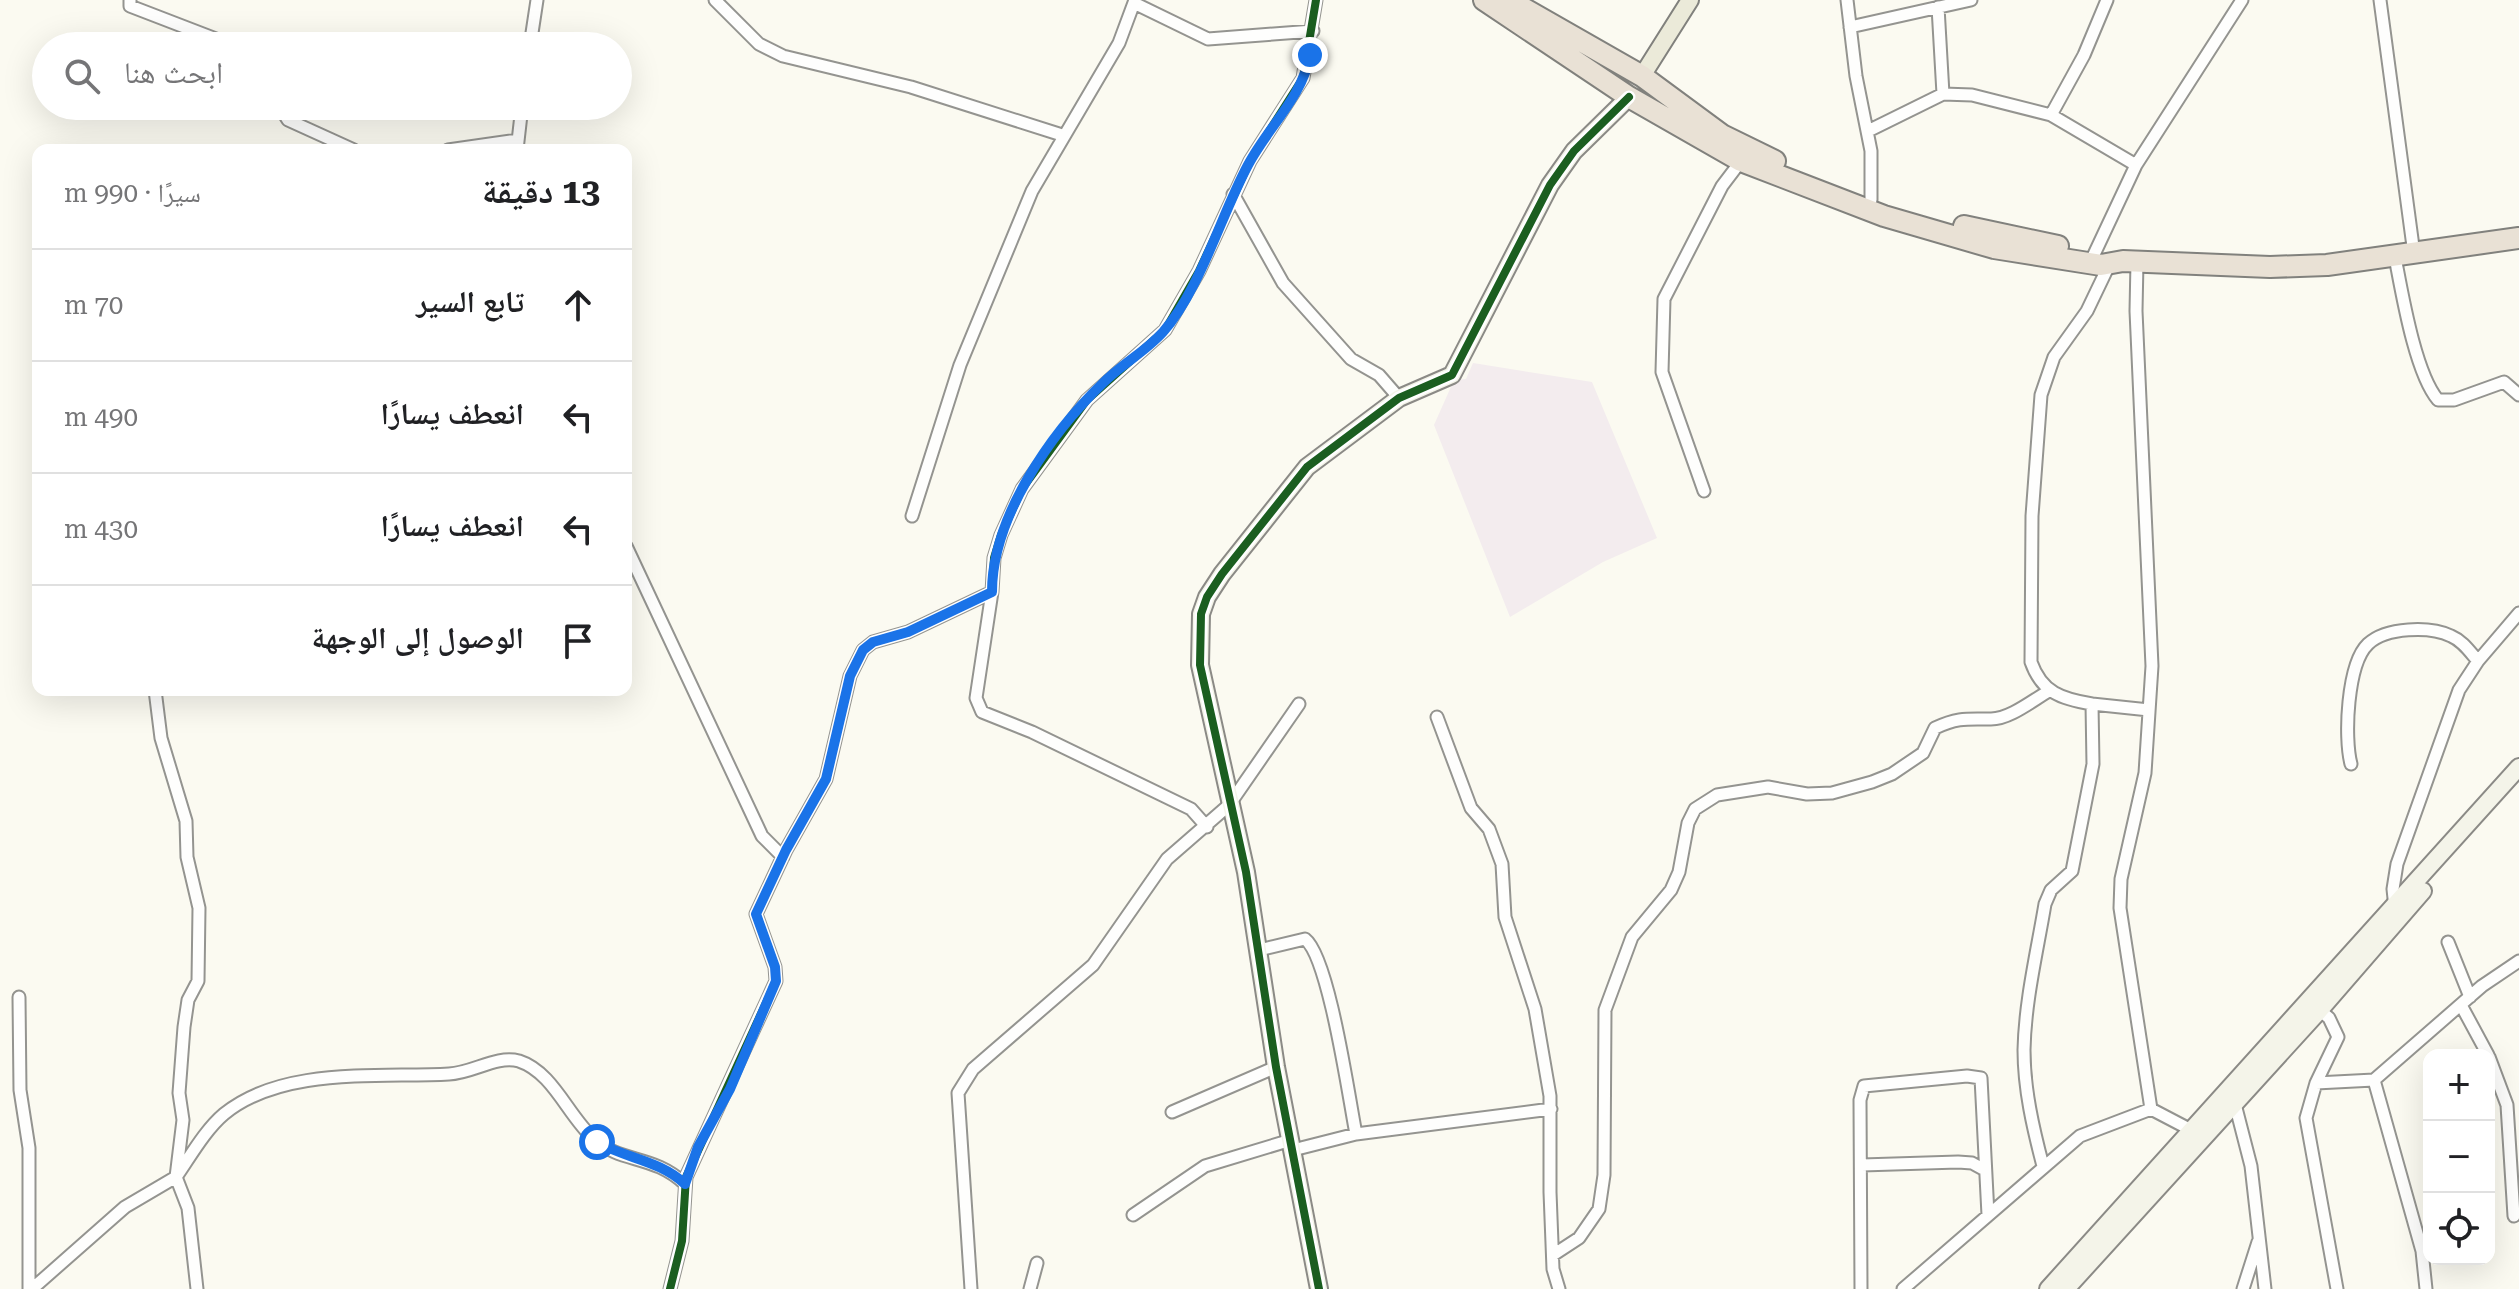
<!DOCTYPE html>
<html lang="ar">
<head>
<meta charset="utf-8">
<style>
	body { margin:0; font-family:"Roboto Serif","Noto Naskh Arabic",serif; background:#f2f2f2; color:#202124; direction:rtl }
	.controls { position:absolute; right:24px; bottom:24px; display:grid; overflow:hidden; border-radius:16px; box-shadow:0 8px 32px #0002 }
	.controls button { width:72px; height:72px; display:grid; place-items:center; padding:0; border:0; border-bottom:2px solid #e0e0e0; background:#fff; color:#202124; font:40px sans-serif }
	.stop { position:absolute; width:24px; height:24px; margin:-18px; border:6px solid #1a73e8; border-radius:50%; background:#fff }
	.stop.end { background:#1a73e8; border-color:#fff; box-shadow:0 2px 8px #0008 }
	.list { margin:0; padding:0; list-style:none }
	h2 { display:flex; justify-content:space-between; align-items:center; height:104px; margin:0; padding:0 32px; font-size:34px }
	h2 small { font-size:26px; font-weight:400; color:#757577 }
	.list li { display:grid; grid-template-columns:52px 1fr auto; gap:24px; align-items:center; box-sizing:border-box; height:112px; padding:0 32px; border-top:2px solid #e0e0e0 }
	.list b { display:block; font-size:30px; white-space:nowrap }
	.list em { font-size:26px; font-style:normal; color:#757577 }
	.icon { flex:none; width:44px; height:44px; fill:none; stroke:currentColor; stroke-width:2; stroke-linecap:round; stroke-linejoin:round }
	.map { position:relative; flex:none; width:2519px; height:1289px; overflow:hidden; direction:ltr }
	.search { position:absolute; background:#fff; box-shadow:0 8px 32px #0002; left:32px; top:32px; width:600px; height:88px; display:flex; align-items:center; gap:20px; box-sizing:border-box; padding:0 28px; border-radius:44px; color:#757577; font-size:30px }
	.panel { position:absolute; background:#fff; box-shadow:0 8px 32px #0002; left:32px; top:144px; width:600px; height:552px; border-radius:16px; direction:rtl }
	.map>svg:first-child { display:block }
	.industrial { fill:#f3ecee }
	.lines { fill:none; stroke-linecap:round; stroke-linejoin:round }
	.street-casing { stroke:#949490; stroke-width:15 }
	.secondary-casing { stroke:#8b8a86; stroke-width:20 }
	.primary-casing { stroke:#81817d; stroke-width:20 }
	.highway-casing { stroke:#81817d; stroke-width:24 }
	.street { stroke:#fefefd; stroke-width:11 }
	.secondary { stroke:#f4f4e9; stroke-width:16 }
	.primary { stroke:#ebead9; stroke-width:16 }
	.highway { stroke:#e9e1d5; stroke-width:20 }
	.cycleway-casing { stroke:#fff; stroke-width:13 }
	.cycleway { stroke:#1b5e20; stroke-width:8 }
	.route { stroke:#1a73e8; stroke-width:10 }
</style>
</head>
<body>
<div class="map">
<svg width="2519" height="1289" viewBox="0 0 2519 1289">
	<rect width="100%" height="100%" fill="#fbfaf1"/>
	<path class="industrial" d="M1473,363L1592,382L1657,538L1603,562L1510,617L1434,425L1454,380L1466,379Z"/>
	<g class="lines">
		<g class="street-casing">
			<path id="street" d="M130,0V6L234,46
				M715,0L759,44L783,56L911,87L1062,135
				M1847,0L1856,76L1871,151V200
				M2380,0L2414,254
				M1134,3L1208,39L1313,31
				M1938,7L1943,94
				M1850,27L1971,0
				M530,46L537,0
				M279,106L288,120L354,150
				M2051,115L2084,55L2107,0
				M1868,131L1943,94L1972,95L2051,115L2136,165L2090,263
				M448,150L518,140
				M517,150L522,106
				M2136,165L2242,0
				M1233,194L1283,283L1351,359L1379,375L1399,398
				M2395,257C2402,293 2415,373 2438,400H2454L2504,382L2519,395
				M2137,262L2136,311L2152,666L2145,773L2121,879L2120,908L2151,1109L2195,1132
				M1704,491L1662,372L1664,299L1722,186L1741,161
				M912,516L960,365L1032,191L1119,43L1135,0
				M626,546L762,836L783,857
				M992,592L976,698L982,712L1032,732L1191,809L1207,827
				M2092,704C2062,699 2042,693 2031,662L2032,516L2041,395L2054,357L2087,311L2110,263
				M1437,717L1471,808L1489,829L1502,864L1505,917L1535,1009L1550,1096V1192L1553,1269L1559,1289
				M2351,764C2344,738 2347,664 2368,644C2386,627 2430,626 2451,636C2463,641 2470,652 2478,661
				M2395,908L2393,889L2397,864L2459,690L2478,661L2519,613
				M2448,942L2470,997
				M1259,950L1305,939C1329,957 1349,1099 1356,1134
				M19,997L20,1090L29,1148V1289
				M2461,1005L2488,1055
				M2316,1007L2329,1018L2338,1037L2316,1083L2306,1118L2337,1289
				M2489,1057L2507,1105L2514,1216
				M2374,1080L2422,1251L2426,1289
				M2316,1083L2374,1080L2482,986L2519,961
				M2234,1100L2251,1166L2265,1289
				M1172,1112L1276,1067
				M1293,1150L1356,1134L1551,1109
				M1862,1165L1958,1162L1972,1163L1983,1169
				M2043,1166C2033,1128 2024,1089 2024,1050C2025,1001 2037,952 2045,904L2051,890L2072,871L2093,764L2092,704L2149,710
				M1133,1215L1205,1166L1291,1140
				M1553,1255L1579,1238L1599,1209L1604,1175L1605,1010L1632,937L1671,890L1679,872L1688,823L1695,809L1717,795L1768,787L1807,794L1832,793L1872,782L1892,774L1923,753L1935,728C1958,717 1968,719 1991,719C2010,719 2033,700 2049,691
				M32,1289L125,1207L176,1177L183,1120L179,1093L184,1027L188,1000L198,981L199,908L187,857L186,821L161,738L155,690
				M197,1289L188,1208L176,1177C190,1157 205,1130 224,1114C283,1066 379,1078 449,1074C473,1073 496,1055 519,1061C553,1072 568,1116 594,1139C622,1164 653,1154 685,1184
				M670,1289L682,1241L686,1177L776,981L775,967L756,914L786,850L826,779L850,676L863,650L873,642L908,632L992,592L994,558L1001,535L1022,489L1087,400L1165,330L1199,271L1250,161L1303,78L1316,0
				M971,1289L958,1093L973,1069L1093,965L1167,859L1229,805L1299,704
				M1030,1289L1037,1263
				M1861,1289L1860,1100L1864,1086L1967,1076L1981,1078L1988,1215
				M1903,1289L2080,1136L2151,1109
				M2243,1289L2258,1242"/>
		</g>
		<g class="secondary-casing">
			<path id="secondary" d="M1319,1289L1276,1067L1246,872L1200,665L1201,614L1207,597L1222,574L1307,467L1399,398L1452,375L1550,185L1574,151L1629,97
				M2048,1289L2519,767
				M2066,1289L2319,1011L2423,891"/>
		</g>
		<g class="primary-casing">
			<path id="primary" d="M1642,76L1690,0"/>
		</g>
		<g class="highway-casing">
			<path id="highway" d="M1484,0L1629,97L1741,161L1884,216L1994,248L2101,265L2123,261L2270,267L2327,265L2519,238
				M1509,0L1642,76L1722,135L1775,161
				M1964,226L2058,246"/>
		</g>
		<use href="#street" class="street"/>
		<use href="#secondary" class="secondary"/>
		<use href="#primary" class="primary"/>
		<use href="#highway" class="highway"/>
		<g class="cycleway-casing">
			<path id="cycleway" d="M670,1289L682,1241L686,1177L776,981L775,967L756,914L786,850L826,779L850,676L863,650L873,642L908,632L992,592L994,558L1001,535L1022,489L1087,400L1165,330L1199,271L1250,161L1303,78L1316,0
				M1319,1289L1276,1067L1246,872L1200,665L1201,614L1207,597L1222,574L1307,467L1399,398L1452,375L1550,185L1574,151L1629,97"/>
		</g>
		<use href="#cycleway" class="cycleway"/>
	</g>
	<g class="lines">
		<path class="route" d="M597,1142C627,1159 659,1160 685,1184L698,1147L730,1089L776,981L775,967L756,914L786,850L826,779L850,676L863,650L873,642L908,632L992,592C992,517 1051,433 1103,383C1122,364 1145,352 1163,332C1199,292 1222,213 1248,165C1268,127 1302,98 1310,55"/>
	</g>
</svg>
<div class="controls">
<button>+</button>
<button>−</button>
<button><svg class="icon" aria-label="locate" viewBox="0 0 24 24"><circle cx="12" cy="12" r="6"/><path d="M12 2v4M12 18v4M2 12h4M18 12h4"/></svg></button>
</div>
<div class="stop" style="left:597px;top:1142px"></div>
<div class="stop end" style="left:1310px;top:55px"></div>
<div class="search"><svg class="icon" aria-label="search" viewBox="0 0 24 24"><circle cx="10" cy="10" r="6"/><path d="M15 15l6 6"/></svg>ابحث هنا</div>
<section class="panel">
<h2>13 دقيقة<small>سيرًا · 990 m</small></h2>
<ul class="list">
<li><svg class="icon" aria-label="ahead" viewBox="0 0 24 24"><path d="M12 20V5M6 11l6-6 6 6"/></svg><div><b>تابع السير</b></div><em>70 m</em></li>
<li><svg class="icon" aria-label="left" viewBox="0 0 24 24"><path d="M17 20v-9H6M10 6l-5 5 5 5"/></svg><div><b>انعطف يسارًا</b></div><em>490 m</em></li>
<li><svg class="icon" aria-label="left" viewBox="0 0 24 24"><path d="M17 20v-9H6M10 6l-5 5 5 5"/></svg><div><b>انعطف يسارًا</b></div><em>430 m</em></li>
<li><svg class="icon" aria-label="arrive" viewBox="0 0 24 24"><path d="M6 21V4h12l-3 4 3 4H6"/></svg><div><b>الوصول إلى الوجهة</b></div></li>
</ul>
</section>
</div>
</body>
</html>
